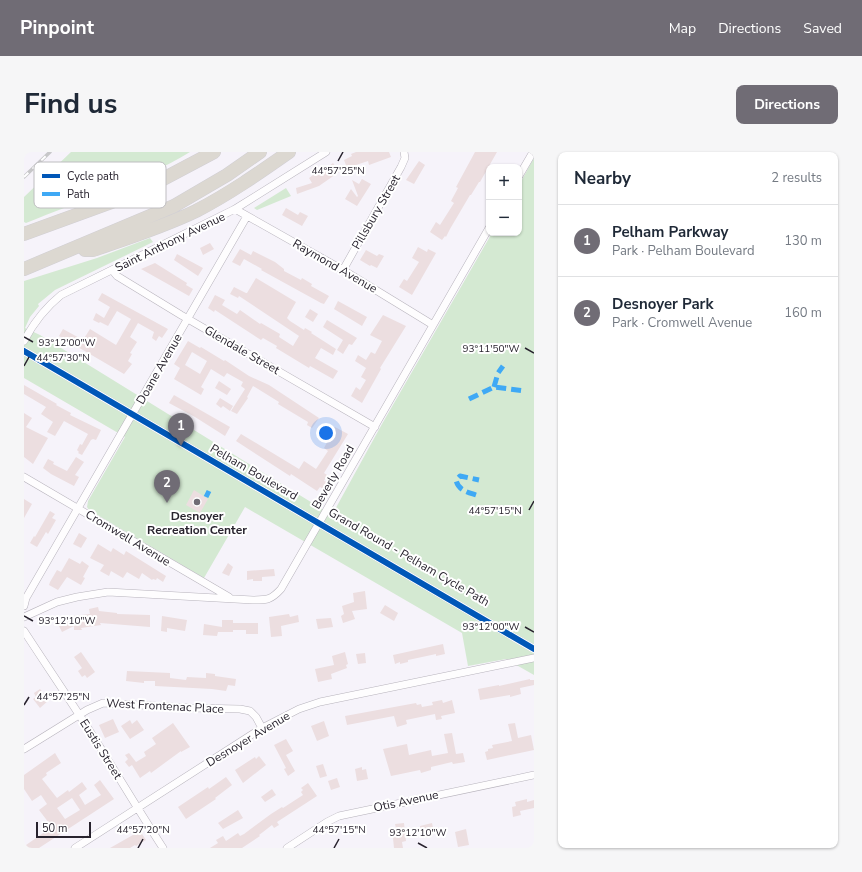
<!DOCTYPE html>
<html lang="en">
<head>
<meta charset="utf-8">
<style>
	body { margin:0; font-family:"Nunito Sans",sans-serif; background:#f6f6f7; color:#1f2937 }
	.controls { position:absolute; right:12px; top:12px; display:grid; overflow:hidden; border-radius:8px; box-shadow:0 1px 3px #0004 }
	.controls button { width:36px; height:36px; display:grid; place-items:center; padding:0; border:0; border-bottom:1px solid #e0e1e3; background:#fff; color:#1f2937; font:20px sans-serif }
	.scale { position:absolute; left:12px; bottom:10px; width:55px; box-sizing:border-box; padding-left:4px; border:2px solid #28232e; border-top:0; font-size:11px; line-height:14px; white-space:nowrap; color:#28232e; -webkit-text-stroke:3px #fff; paint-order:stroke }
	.you { position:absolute; left:302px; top:281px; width:14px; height:14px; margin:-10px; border:3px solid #fff; border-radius:50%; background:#1a73e8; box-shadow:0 0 0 6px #1a73e833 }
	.badge { display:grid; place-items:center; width:26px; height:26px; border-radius:50%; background:#706c75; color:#fff; font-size:13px; font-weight:700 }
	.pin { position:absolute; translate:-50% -33px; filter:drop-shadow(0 1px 2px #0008) }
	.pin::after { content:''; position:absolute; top:21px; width:14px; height:12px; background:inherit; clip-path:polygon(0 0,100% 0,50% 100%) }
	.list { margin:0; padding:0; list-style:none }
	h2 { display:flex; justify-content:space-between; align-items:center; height:52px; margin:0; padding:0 16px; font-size:17px }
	h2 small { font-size:13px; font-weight:400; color:#747a83 }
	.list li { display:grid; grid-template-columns:26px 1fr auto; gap:12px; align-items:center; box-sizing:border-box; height:72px; padding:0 16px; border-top:1px solid #e0e1e3 }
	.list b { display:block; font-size:15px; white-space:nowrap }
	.list p { margin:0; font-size:13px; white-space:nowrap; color:#747a83 }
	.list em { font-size:13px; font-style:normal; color:#747a83 }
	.map { position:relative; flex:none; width:510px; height:696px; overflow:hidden; border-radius:8px }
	header { display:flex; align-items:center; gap:24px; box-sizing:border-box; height:56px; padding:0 20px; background:#706c75; color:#fff }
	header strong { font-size:19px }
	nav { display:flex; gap:22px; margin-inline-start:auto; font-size:14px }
	.intro { display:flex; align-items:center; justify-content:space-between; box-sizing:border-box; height:96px; padding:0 24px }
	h1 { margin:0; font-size:28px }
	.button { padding:10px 18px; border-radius:8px; background:#706c75; color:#fff; font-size:14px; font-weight:700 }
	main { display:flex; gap:24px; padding:0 24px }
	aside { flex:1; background:#fff; border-radius:8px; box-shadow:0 1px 3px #0004 }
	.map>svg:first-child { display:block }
	.green { fill:#d4e9d2 }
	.building { fill:#ecdee0; fill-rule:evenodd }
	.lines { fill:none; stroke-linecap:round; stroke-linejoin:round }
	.street-casing { stroke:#b7b3bc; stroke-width:8 }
	.highway-casing { stroke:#d1cfd4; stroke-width:14 }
	.street { stroke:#fefdfe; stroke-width:7 }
	.highway { stroke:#dcd8d1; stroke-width:13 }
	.rail-casing { stroke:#c7c7c9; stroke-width:3.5 }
	.rail { stroke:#fff; stroke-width:2; stroke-dasharray:6; stroke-linecap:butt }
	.quiet { stroke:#3fa9f5; stroke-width:5; stroke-dasharray:10 5; stroke-linecap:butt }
	.cycleway-casing { stroke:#fff; stroke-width:8 }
	.cycleway { stroke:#0057b8; stroke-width:6 }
	.ticks { fill:none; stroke:#28232e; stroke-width:1.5 }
	.poi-dot { fill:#706c75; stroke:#fff; stroke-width:1.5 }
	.labels { text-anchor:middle; stroke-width:4; stroke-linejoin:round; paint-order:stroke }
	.street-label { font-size:12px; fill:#28232e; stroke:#fff }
	.poi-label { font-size:12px; font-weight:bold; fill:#28232e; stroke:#fff }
	.key { fill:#fff; stroke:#bebdc0; stroke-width:1 }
	.key-label { font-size:11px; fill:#28232e }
	.ticks-label { font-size:10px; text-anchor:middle; fill:#28232e; stroke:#fff; stroke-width:4; stroke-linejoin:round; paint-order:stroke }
</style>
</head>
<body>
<header>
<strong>Pinpoint</strong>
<nav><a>Map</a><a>Directions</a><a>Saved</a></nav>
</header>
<div class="intro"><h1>Find us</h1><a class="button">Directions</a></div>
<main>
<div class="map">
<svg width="510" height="696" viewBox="0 0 510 696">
	<rect width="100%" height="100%" fill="#f6f3fa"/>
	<path class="green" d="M47,0H166C117,30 56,49 2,71L0,70V45Z
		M510,6V523L482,507L444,514L438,481L221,355L180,426L65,358L63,355L64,349L101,285L0,226V129L73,106L126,86L129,90L31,138L14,152L15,154L6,165L1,176L16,183L308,363L358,272L468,81H495V33Z
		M262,36L267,44L233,58L230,56Z"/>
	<path class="building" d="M332,0H365L367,5L345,13L344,9L323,16L320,8L328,4L327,2Z
		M451,0H473L456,30H455L447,43H446L426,77L422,85L421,84L418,88L406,80L412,70L416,73L430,51L427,49L434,36L432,35Z
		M395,9L401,13L390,32L382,28Z
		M309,11L315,20L295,34L273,42L272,36L288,31L285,26L300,15L301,17Z
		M338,27L347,32L333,54L321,47L327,37L333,45L334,44L328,28L335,32Z
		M262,56L274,63L276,60L284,64L278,74L258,63Z
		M186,91L190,97L179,103L176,96Z
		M394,95L403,100L404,97L412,101L388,143L375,135L380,127L383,129L395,110L388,106Z
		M216,97L227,103L229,99L251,110L260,117V119L277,128L278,126L288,132L287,134L305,144L300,152L297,151L237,118L238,117L220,107L216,114L208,110Z
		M342,98L353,104L355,102L360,104L353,116L347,113L346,114L336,108Z
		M153,102L179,116L174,124L150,108Z
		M131,111L163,131L162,133L169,137L165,144L117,117Z
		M232,126L272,150L263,166L266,169L280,178L281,176L288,180L287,181L312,197L309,203L297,196L291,206L314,219L309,227L286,214L285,216L252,196L253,194L239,186L237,188L191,158L190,160L184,156L191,143L201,148L198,153L213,162L216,158L236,172L237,171L256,182L255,185L269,194L275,184L215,144L214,146L206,142L210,135L222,141H223Z
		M78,141L144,177L138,186L135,184L132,189L128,186L130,180L114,171L106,185L113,190L106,201L108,202L104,209L108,212L100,222L35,184L39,177L59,188L66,177L92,193L107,167L93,159L84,174L76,170L75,171L69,168L72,161L80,166L86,155L74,148Z
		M314,149L343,165L338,174L310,157Z
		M286,157L294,162L289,170L281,165Z
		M359,163L382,174L356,216L357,217L338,251L327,244L332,235L336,238L342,228L337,225L342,216L331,209L334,203L342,208L347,200L351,202L358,189L346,183Z
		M303,168L333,186L328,193L325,192L319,202L313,198L319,188L299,175Z
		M164,189L176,196L177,195L200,209L201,208L225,224L245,233L295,266L288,276L283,273L284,270L254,252L255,250L229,234L223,245L224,246L213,262L207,259L221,237L217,234L219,230L203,221L200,225L187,217L177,235L180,237L177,243L150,227L156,216L150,212ZM168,200L183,209L176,222L161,213Z
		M195,229L207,237L203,243L191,236Z
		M0,233L33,252L32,253L47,261L46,263L77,278L72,288L69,287L67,288L58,303L54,301L55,300L53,298L56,292L58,293L64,282L40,269L31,284L23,280L29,270L17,262L22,255L0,242Z
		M150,243L206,275L201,284L171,265L145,251Z
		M196,246L209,254L206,259L199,254L197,256L192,252Z
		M0,261L8,266L2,275L24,286L9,312L0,305Z
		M311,275L324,282L300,321L303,323L300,329L303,330L299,337L296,335L293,339L267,322L266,324L212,289L217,282L275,317L280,309L292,317L304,299L300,296Z
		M52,305L60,310L51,323L55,325L50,334L27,322L19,316L24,307L30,310L29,312L43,319Z
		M170,338L184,347L176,361L162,353Z
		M0,347L8,352L0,366Z
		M26,359L31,362L28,366L32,368L24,382L22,380L13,395L6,391L10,384L11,385Z
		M55,381L63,386L57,396L49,392Z
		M74,392L87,400L89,396L100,403L102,399L142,424L139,430L133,426L132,428L129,427L128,428L118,421L115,427L103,420L99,426L87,419L85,424L76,419L80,413L66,406Z
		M45,406L56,412L58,409L65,414L59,425L61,426L57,433L43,425L34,438L25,433L26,430L33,418L37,420Z
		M204,411L209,415L205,424L198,421Z
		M250,417L251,424L238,425V429H229V427L223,428V419Z
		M341,439L343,457L328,459L331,467L319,471L317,464L320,462L318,454L330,450L329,441Z
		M361,453L374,461L370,469L356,461Z
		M74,455L75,459L93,461V462L126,463V475L76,471L77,473L57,476L58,478H50V474L38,480L34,472L48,464L66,462L65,457Z
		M265,462L266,465L274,463L275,470L257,474L258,484L247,485L245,465Z
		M138,464L163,468L161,479L143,476V480L137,479Z
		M307,466L309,475L294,477L292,467Z
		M198,468H209V471H234V482H222V478H209V480H194L193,484L179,483L180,472L198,475Z
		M419,492L421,502L412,504V502L384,508V510L376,512V510L371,512L369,503Z
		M57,500L71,520L63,526L61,523L58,525L54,519L58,516L50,505Z
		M321,500L324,512L322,513L323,516L307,522L308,527L294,530L291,517L310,513L308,504Z
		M341,501L342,511L334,512L332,502Z
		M103,519L146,521V526L162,528L163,525L182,526V521L191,522V524L212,527L211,534L204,533L202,539L188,537L131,534V529H120V531L102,529Z
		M506,527V528H510V533L496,536L497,542L486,545V543L456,548L454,537L475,533V534Z
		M16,537L25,548L16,556L9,547L12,545L10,541Z
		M418,548L419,551L428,548L431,561L417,564L418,567L412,568L411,562L382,568L383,572L373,575L370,564L323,573L321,564L392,551L393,553L397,552L398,555L409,553L408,550Z
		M89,567L95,580L81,586L75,573Z
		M106,568L108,572L113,568L120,578L106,587L97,574Z
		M300,569L305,584L293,589L287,574Z
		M149,571L166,595L157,600V599L127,621L126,619L116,626L108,613L105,615L101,610L104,607L101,603L105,601L112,610L122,604L120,600L132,592L128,586Z
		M491,571L494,586L507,583L510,598L463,608L461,600L464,599V597L469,596L468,593L488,589L484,572Z
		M428,581L432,602L439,601L441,610L429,612L428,610L407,615V618L397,621L396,618L367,624L359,597L383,592L385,603L407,598L408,604L424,601L420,582Z
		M262,587L269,599L262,603L271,619L264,624L260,617L262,616L250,593Z
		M31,601L37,611L22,621L23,623L18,627L33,646L44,638L45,640L58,630L63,637L55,643L61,653L77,643L70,633L76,628L90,647L15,696H4L2,693L28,675L15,658L23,652L17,643L8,649L0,637V623ZM48,646L56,658L41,667L33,656Z
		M235,604L242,613L219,631L211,618L231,605L232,607Z
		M299,612L303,624L296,626L292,614Z
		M338,615V618L342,617L344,627L333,629L331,617Z
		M202,625L208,633L191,646L192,647L162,667L154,655L184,635L185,637Z
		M313,626L316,635L307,638L304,629Z
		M284,631L293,644L253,670L255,673L250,676L248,673L239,680L235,683L236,684L218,696H186L194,691L192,688L199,684L202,689L214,681L216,684L220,682L247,662L258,655L259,656L279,643L277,640L279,638L277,636Z
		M248,637L252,643L241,650L237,645Z
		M503,647V650L510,648V656L496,659L497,663L489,665L488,655L492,654L491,650Z
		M214,658L219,666L199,677L194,671Z
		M380,671L382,689L378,690L379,696H370L368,676H372L371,672Z
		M408,671L410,680H405L406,685L398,686L396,674Z
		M442,677L445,693L434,695L431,680Z
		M116,679L122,688L112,694L111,693L106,696H86Z"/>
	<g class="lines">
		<g class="street-casing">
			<path id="street" d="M495,24L509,0
				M211,57L319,118L409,173
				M88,118L93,124L157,163L351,275
				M319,118L377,15L381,6L380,0
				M0,189C10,170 21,156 37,143L211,57L302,0
				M0,199L510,497
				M0,325L205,445
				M0,454L2,446L223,64
				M0,465L33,450L53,445L84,440L229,448C243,448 247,448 257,437L465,76
				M0,479C28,522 57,564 84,608C102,637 120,667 139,696
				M0,597L63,558L79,551L168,556L216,557L226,559L232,565L238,576
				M51,696L238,576L275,557L296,550L510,506
				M263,696L303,670L315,664L510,623"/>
		</g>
		<g class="highway-casing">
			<path id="highway" d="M0,82L85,51L124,35L190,0
				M61,98H69C104,86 139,75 172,59C205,42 235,21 265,0
				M0,117L150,54L203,23L236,0"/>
		</g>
		<use href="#street" class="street"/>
		<use href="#highway" class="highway"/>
		<g class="rail-casing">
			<path id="rail" d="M0,25L26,0"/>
		</g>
		<use href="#rail" class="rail"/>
		<path class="quiet" d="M470,235L474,221L479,214
			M445,247L470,235L501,239
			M452,343C443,340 434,338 432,328L436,324L455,328
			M182,345L185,339"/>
		<g class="cycleway-casing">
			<path id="cycleway" d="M0,199L510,497"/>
		</g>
		<use href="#cycleway" class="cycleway"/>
	</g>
	<path class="ticks" d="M314,9L319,0M0,185L9,190M501,196L510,201M0,214L5,205M505,358L510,349M0,464L9,469M501,475L510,480M0,553L5,545M394,691L403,696M114,696L119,687M310,696L315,687"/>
	<circle class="poi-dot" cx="173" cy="350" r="4"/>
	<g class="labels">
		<g class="street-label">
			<text transform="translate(352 60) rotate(-60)" y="4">Pillsbury Street</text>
			<text transform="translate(146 90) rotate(-26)" y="4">Saint Anthony Avenue</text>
			<text transform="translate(311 114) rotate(30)" y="4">Raymond Avenue</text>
			<text transform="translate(218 198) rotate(30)" y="4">Glendale Street</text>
			<text transform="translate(135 217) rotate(-60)" y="4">Doane Avenue</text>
			<text transform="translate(230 320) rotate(30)" y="4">Pelham Boulevard</text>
			<text transform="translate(309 325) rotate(-60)" y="4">Beverly Road</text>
			<text transform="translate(104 386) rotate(31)" y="4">Cromwell Avenue</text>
			<text transform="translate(385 405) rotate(30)" y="4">Grand Round - Pelham Cycle Path</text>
			<text transform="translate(141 554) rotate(3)" y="4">West Frontenac Place</text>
			<text transform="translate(224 587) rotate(-31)" y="4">Desnoyer Avenue</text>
			<text transform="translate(77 597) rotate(58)" y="4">Eustis Street</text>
			<text transform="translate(382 649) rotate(-12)" y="4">Otis Avenue</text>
		</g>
		<g class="poi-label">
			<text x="173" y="368">Desnoyer<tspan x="173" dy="14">Recreation Center</tspan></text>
		</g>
	</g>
	<rect x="10" y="10" width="132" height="46" rx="6" class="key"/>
	<rect x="18" y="22" width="18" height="4" fill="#0057b8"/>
	<rect x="18" y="40" width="18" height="4" fill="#3fa9f5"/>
	<g class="key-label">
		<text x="43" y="28">Cycle path</text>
		<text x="43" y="46">Path</text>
	</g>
	<g class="ticks-label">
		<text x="314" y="22">44°57'25"N</text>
		<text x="43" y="194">93°12'00"W</text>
		<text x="467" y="200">93°11'50"W</text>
		<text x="39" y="209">44°57'30"N</text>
		<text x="471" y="362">44°57'15"N</text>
		<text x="43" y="472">93°12'10"W</text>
		<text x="467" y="478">93°12'00"W</text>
		<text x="39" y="548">44°57'25"N</text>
		<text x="119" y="681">44°57'20"N</text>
		<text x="315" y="681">44°57'15"N</text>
		<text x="394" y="684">93°12'10"W</text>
	</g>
</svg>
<div class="controls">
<button>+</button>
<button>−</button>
</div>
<div class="scale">50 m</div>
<div class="you"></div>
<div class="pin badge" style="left:157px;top:294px">1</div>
<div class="pin badge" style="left:143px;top:351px">2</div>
</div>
<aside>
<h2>Nearby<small>2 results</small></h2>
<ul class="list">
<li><span class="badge">1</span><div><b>Pelham Parkway</b><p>Park · Pelham Boulevard</p></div><em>130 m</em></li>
<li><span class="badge">2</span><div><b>Desnoyer Park</b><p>Park · Cromwell Avenue</p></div><em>160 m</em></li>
</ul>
</aside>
</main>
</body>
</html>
